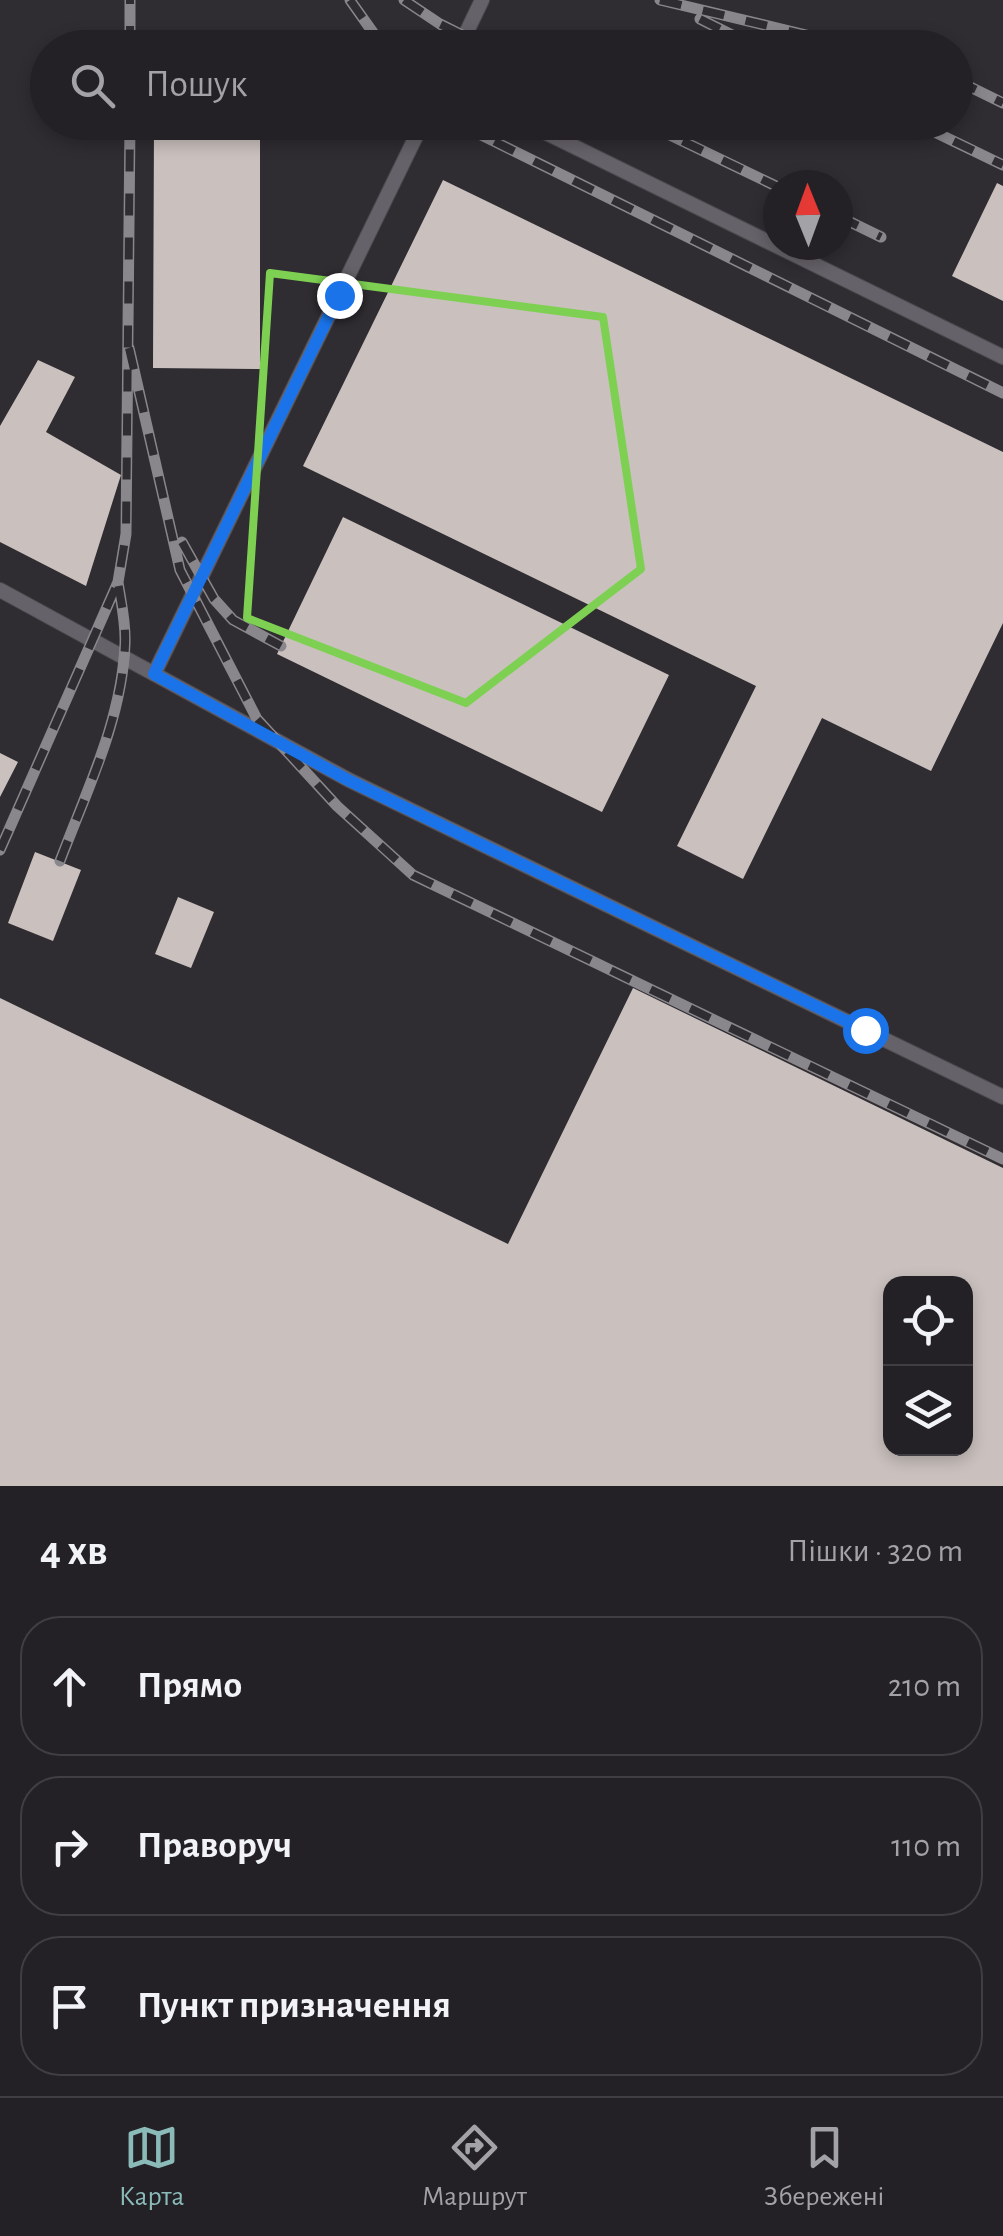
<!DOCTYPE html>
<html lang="uk">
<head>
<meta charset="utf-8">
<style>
	body { margin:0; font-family:"Alegreya Sans",sans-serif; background:#2b292e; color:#f1f3f6 }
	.controls { position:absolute; right:30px; bottom:30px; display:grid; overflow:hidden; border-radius:20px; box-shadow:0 5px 15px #0003 }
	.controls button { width:90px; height:90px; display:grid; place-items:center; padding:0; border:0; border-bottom:2px solid #403e43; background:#232126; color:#f1f3f6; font:50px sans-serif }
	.compass { position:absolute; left:763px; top:170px; width:90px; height:90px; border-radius:50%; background:#232126; box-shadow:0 5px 15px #0003; rotate:359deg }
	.stop { position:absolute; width:30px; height:30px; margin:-22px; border:8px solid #1a73e8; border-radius:50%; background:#fff }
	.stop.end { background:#1a73e8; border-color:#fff; box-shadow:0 2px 10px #0008 }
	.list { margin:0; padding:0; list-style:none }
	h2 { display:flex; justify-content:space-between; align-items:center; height:130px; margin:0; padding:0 40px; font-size:42px }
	h2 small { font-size:32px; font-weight:400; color:#a3a3a7 }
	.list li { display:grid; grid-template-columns:65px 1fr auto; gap:30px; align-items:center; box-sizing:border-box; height:140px; margin:0 20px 20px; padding:0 20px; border:2px solid #403e43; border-radius:40px }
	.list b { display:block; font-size:38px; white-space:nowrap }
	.list em { font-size:32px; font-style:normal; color:#a3a3a7 }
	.icon { flex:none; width:55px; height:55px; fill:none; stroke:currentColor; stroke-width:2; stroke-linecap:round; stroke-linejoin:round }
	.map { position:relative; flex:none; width:1003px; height:1486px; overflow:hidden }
	.search { position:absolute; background:#232126; box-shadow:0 5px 15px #0003; left:30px; right:30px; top:30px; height:110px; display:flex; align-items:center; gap:25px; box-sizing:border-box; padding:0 35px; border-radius:55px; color:#a3a3a7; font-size:38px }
	.sheet { height:610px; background:#232126 }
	nav { display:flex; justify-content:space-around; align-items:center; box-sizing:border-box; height:140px; border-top:2px solid #403e43; background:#232126; font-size:28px; color:#a3a3a7 }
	nav a { display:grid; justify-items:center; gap:5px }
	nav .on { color:#8bbbb9 }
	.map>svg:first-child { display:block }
	.building { fill:#cac1be; fill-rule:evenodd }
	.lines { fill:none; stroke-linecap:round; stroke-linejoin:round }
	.lane-casing { stroke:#4c494e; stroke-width:16 }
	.lane { stroke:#666269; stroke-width:14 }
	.rail-casing { stroke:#8a878c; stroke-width:11 }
	.rail { stroke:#2f2c32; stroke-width:8; stroke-dasharray:22; stroke-linecap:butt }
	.route { stroke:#1a73e8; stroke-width:12 }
	.marked { fill:none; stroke:#7ed053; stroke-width:8; stroke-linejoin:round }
</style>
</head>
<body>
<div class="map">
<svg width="1003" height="1486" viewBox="0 0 1003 1486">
	<rect width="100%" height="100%" fill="#2f2c32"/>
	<path class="building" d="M154,122H260V369L153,368Z
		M443,180L1003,452V623L931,771L822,718L743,879L677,846L756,686L303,466Z
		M997,183L1003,186V301L952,276Z
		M38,360L75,377L46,432L121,475L86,586L0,542V426Z
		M343,517L669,675L602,812L277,654Z
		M0,753L18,762L0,797Z
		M35,852L81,870L53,941L8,923Z
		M178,897L214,912L191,968L155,954Z
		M633,988L1003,1168V1486H0V998L508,1244ZM890,1284H966V1448H890Z"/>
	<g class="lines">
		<g class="lane-casing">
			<path id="lane" d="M459,48L482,0
				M524,122L1003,357
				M0,590L349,780L1003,1097
				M154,674L423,122"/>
		</g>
		<use href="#lane" class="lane"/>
		<g class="rail-casing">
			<path id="rail" d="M350,0L384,48
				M404,0L440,24L488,48
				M660,0L860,48
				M700,19L758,48
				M130,48V0
				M956,80L1003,103
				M455,122L1003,393
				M643,122L778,187
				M914,122L1003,165
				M838,216L881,237
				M129,348L180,570L257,719L337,806L413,875L1003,1159
				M182,542L214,599L233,620L281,646
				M0,850L118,582L126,534L130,122
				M60,861C86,792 122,720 125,644C126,623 121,602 118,582"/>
		</g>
		<use href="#rail" class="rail"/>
	</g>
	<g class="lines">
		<path class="route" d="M339,295L154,674L348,780L865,1030"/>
	</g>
	<path class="marked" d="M270,273L603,317L641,569L466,703L247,618Z"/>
</svg>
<div class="controls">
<button><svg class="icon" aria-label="locate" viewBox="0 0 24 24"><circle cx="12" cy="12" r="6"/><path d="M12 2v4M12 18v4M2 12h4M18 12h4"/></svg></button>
<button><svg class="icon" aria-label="layers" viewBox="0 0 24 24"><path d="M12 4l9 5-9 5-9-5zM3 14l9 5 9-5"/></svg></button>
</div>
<svg class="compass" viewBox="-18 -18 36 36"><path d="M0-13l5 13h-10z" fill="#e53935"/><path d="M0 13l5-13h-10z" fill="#a3a3a7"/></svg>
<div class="stop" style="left:865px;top:1030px"></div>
<div class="stop end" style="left:339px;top:295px"></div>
<div class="search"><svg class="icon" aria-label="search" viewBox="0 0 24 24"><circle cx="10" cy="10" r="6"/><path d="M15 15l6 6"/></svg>Пошук</div>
</div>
<section class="sheet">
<h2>4 хв<small>Пішки · 320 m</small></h2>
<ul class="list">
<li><svg class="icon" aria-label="ahead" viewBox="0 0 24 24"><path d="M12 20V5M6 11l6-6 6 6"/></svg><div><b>Прямо</b></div><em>210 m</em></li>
<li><svg class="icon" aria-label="right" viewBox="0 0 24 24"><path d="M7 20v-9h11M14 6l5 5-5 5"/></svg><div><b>Праворуч</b></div><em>110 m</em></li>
<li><svg class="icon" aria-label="arrive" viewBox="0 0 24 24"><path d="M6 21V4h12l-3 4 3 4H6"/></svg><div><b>Пункт призначення</b></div></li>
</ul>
</section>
<nav>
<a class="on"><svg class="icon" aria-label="map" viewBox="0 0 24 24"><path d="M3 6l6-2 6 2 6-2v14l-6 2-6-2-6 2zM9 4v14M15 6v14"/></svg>Карта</a>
<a><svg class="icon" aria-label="directions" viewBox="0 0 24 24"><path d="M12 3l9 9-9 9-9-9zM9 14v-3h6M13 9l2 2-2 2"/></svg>Маршрут</a>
<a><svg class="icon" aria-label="saved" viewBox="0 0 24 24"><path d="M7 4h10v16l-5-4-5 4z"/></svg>Збережені</a>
</nav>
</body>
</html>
